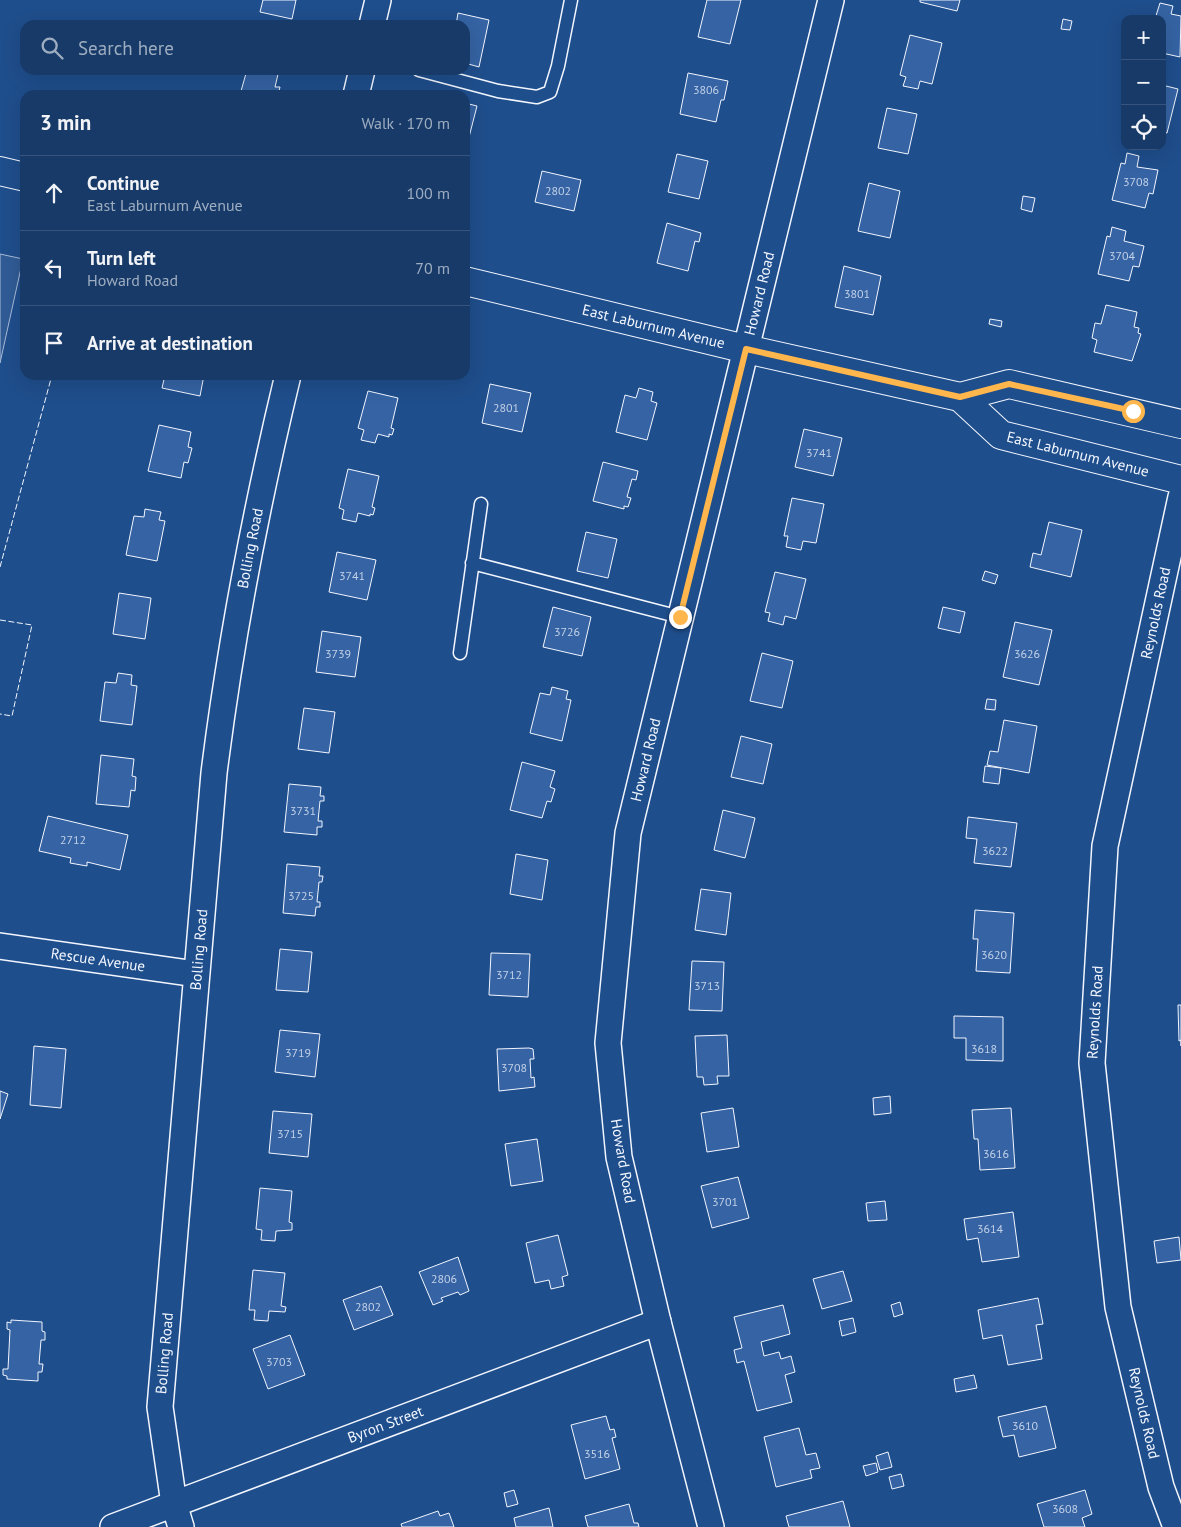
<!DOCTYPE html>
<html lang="en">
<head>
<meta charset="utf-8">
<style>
	body { margin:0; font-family:"PT Sans",sans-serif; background:#244571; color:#f1f3f6 }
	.controls { position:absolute; right:15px; top:15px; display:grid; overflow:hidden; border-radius:10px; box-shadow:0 5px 20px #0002 }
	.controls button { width:45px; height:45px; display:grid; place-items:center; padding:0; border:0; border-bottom:1px solid #36547d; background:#173a69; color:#f1f3f6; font:25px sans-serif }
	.stop { position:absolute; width:15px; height:15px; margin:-11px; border:4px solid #ffb74d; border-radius:50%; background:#fff }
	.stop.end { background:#ffb74d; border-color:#fff; box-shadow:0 1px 5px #0008 }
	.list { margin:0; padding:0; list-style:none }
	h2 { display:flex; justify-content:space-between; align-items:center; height:65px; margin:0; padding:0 20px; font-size:21px }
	h2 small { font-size:16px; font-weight:400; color:#9eadc0 }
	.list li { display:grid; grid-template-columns:32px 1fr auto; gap:15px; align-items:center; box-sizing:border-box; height:75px; padding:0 20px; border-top:1px solid #36547d }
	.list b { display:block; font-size:19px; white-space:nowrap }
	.list p { margin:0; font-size:16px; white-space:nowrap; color:#9eadc0 }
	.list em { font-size:16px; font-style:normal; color:#9eadc0 }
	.icon { flex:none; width:28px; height:28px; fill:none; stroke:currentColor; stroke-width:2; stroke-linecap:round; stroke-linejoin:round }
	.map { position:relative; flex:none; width:1181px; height:1527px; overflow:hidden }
	.search { position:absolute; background:#173a69; box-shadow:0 5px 20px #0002; left:20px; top:20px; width:450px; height:55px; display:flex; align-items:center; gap:12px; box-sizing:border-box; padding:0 18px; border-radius:15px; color:#9eadc0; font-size:19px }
	.panel { position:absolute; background:#173a69; box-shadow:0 5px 20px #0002; left:20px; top:90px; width:450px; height:290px; border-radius:15px }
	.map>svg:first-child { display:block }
	.parking { fill:#305b95; stroke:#a8bbd7 }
	.building { fill:#3563a3; stroke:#f2f6ff }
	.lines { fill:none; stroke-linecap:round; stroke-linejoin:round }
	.lane-casing { stroke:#f2f6ff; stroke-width:15 }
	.street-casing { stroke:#f2f6ff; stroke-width:28 }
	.primary-casing { stroke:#f2f6ff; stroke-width:30 }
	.lane { stroke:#1f4e8c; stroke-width:12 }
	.street { stroke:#1f4e8c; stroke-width:25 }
	.primary { stroke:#1f4e8c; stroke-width:28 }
	.fence { stroke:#f2f6ff; stroke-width:1; stroke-dasharray:6 2.5; stroke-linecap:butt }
	.route { stroke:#ffb74d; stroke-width:6 }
	.labels { text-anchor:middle; stroke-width:4; stroke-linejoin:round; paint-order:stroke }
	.number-label { font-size:12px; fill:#c3d1e8 }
	.street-label { font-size:15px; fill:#f2f6ff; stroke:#1f4e8c }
</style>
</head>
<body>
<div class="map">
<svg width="1181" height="1527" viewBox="0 0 1181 1527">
	<rect width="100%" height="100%" fill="#1f4e8c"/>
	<path class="parking" d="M0,254L23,259L0,363Z"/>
	<path class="building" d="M263,0H296L292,19L260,12Z
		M707,0H741L730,44L698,37Z
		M920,0H960L957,11L920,2Z
		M1160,3L1173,6L1171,14L1181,16L1180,57L1162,53V19H1155Z
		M458,13L489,20L479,67L465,63V25H456Z
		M1063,19L1072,21L1070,30L1061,29Z
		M910,35L942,43L932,84L920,81L918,89L903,86L906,77L900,75Z
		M247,70H279L275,87H280L278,95H257L241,91Z
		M688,73L728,81L724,100H721L716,122L680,114Z
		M1162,85L1178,89L1167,133L1162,132Z
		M465,103L477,106L467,145H465Z
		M887,108L917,114L908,154L878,148Z
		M1127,153L1139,156L1137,167L1158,170L1153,194L1149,193L1145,208L1112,200L1121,163L1125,164Z
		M677,154L708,161L699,199L668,192Z
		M542,171L581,180L574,211L535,202Z
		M869,183L900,191L890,238L858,231Z
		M1023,196L1035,198L1032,212L1021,209Z
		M667,223L701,233L699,242L695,241L688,271L657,263Z
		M1112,227L1126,231L1124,241L1144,246L1139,267L1133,266L1129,281L1098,274L1107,236L1110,237Z
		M844,266L881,276L873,315L835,307Z
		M1106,305L1137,312L1134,327L1139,328L1138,333L1141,334L1132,361L1094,352L1097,340L1092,338L1095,323L1101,324Z
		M990,319L1002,321L1001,327L989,324Z
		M165,375H204L200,396L162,388Z
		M490,384L531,393L522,432L482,423Z
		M639,388L653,392L651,401L657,403L647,440L616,432L625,395L636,398Z
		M368,391L398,398L391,428L394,429L392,435L389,434V437L378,434L375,443L361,440L364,430L358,428Z
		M159,425L191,432L188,447L192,448L188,463L184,462L181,478L148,471Z
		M804,429L842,438L833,476L795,467Z
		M603,462L638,471L636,480L632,479L627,497L631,498L628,507L624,506V509L593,501Z
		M348,469L379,476L372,507L375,508L373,515L370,514V516L358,513L356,522L342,519L344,510L339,508Z
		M792,498L824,504L816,543L803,541L801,550L786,547L788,536H784Z
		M145,509L161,512L159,520L165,521L157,561L126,555L134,516L144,517Z
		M1049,522L1082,530L1071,577L1030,567L1033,553L1041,555Z
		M586,532L617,539L608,578L577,571Z
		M337,552L376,560L367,600L329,592Z
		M985,571L998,575L995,584L982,580Z
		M775,572L806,579L796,619L785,616L783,625L768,621L770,613L765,612Z
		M119,593L151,598L145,639L113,634Z
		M553,607L591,617L582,656L543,647Z
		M943,607L965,612L960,633L938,628Z
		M1015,622L1052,630L1039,685L1003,677Z
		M322,631L361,637L355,677L316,672Z
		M762,653L793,661L782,708L750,701Z
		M118,673L132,675L131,685L137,686L132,725L100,721L105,682L116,683Z
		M552,687L568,691L566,699L571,700L562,741L530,733L540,693L550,695Z
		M987,699L996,700L995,710L985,709Z
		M304,708L335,712L329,753L298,749Z
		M1004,720L1037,726L1029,773L987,765L990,751L998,752Z
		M741,736L772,744L763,784L731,777Z
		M101,755L134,759L132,776L136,777L135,791L131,790L129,807L96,804Z
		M522,762L555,771L550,787L555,789L551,802L547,801L542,818L510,810Z
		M985,766L1001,768L999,784L983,782Z
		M289,784L321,787L320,796H324V801H320L318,821H322V827H317V835L284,832Z
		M723,810L755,818L745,858L714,850Z
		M48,816L128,835L120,870L87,862V866L70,863L71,858L39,851Z
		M968,817L1017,823L1011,867L974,863L977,839L966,838Z
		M516,854L548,860L542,900L510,894Z
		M287,864L320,867L319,876H323L322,882H319L317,902H320V907H316L315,916L283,913Z
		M701,889L731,893L726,935L695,930Z
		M975,910L1014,913L1010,973L976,971L978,939H973Z
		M280,949L312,952L308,992L276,990Z
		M491,953L530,954L528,997L489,995Z
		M692,961L724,962L722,1011L689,1010Z
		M1178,1005H1181V1046V1040L1179,1041Z
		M954,1016L1003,1017V1061L966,1060V1038H954Z
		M280,1030L320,1034L315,1077L275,1072Z
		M727,1035L729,1076H717L718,1084L704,1085L703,1077H697L695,1036Z
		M34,1046L66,1049L61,1108L30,1105Z
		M529,1048L533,1049L534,1059H530L531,1078L534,1077L535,1087L499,1091L497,1049Z
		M0,1091L8,1094L0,1119Z
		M890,1096L891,1113L874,1115L873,1098Z
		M733,1108L739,1147L707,1152L701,1113Z
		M1011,1108L1015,1168L980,1170L978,1139H974L972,1110Z
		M273,1111L312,1114L308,1157L269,1153Z
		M537,1139L543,1181L511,1186L505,1144Z
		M738,1177L749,1218L712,1228L701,1186Z
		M260,1188L292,1191L289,1222L292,1223V1230L276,1231L275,1241L261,1240L262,1230L256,1229Z
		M885,1201L887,1220L868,1221L866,1203Z
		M1013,1212L1019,1257L982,1262L978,1238L967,1240L964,1219Z
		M558,1235L568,1275L562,1277L564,1286L551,1289L549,1280L535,1283L526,1243Z
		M1179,1237L1181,1260L1157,1263L1154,1241Z
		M458,1257L469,1291L460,1295L458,1292L441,1298L443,1301L433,1305L419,1272Z
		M253,1270L285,1273L281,1306L286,1307L285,1312L269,1311L268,1321L254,1320L255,1310H249Z
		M843,1271L852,1301L822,1309L813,1279Z
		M381,1286L393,1315L354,1330L343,1300Z
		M1038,1298L1043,1324L1036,1325L1042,1359L1008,1365L1002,1335L983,1339L978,1310Z
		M900,1302L903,1314L894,1317L891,1305Z
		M783,1305L790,1334L761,1342L764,1356L779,1352L781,1359L791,1356L795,1372L785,1375L792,1402L757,1411L744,1361L737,1363L734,1350L742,1348L734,1317Z
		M853,1318L856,1332L842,1336L839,1321Z
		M11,1320L42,1322V1331L45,1332V1340H41L39,1364H43L42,1372H38V1381L7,1379V1376L3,1375V1369H8L10,1330L7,1329V1322L11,1323Z
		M290,1335L305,1375L268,1389L253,1349Z
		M974,1375L977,1388L956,1392L954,1379Z
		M1046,1406L1056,1448L1019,1457L1014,1435L1003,1437L998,1417Z
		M606,1416L610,1430L614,1429L616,1437L612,1438L620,1469L585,1479L571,1425Z
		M799,1428L806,1455L816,1453L820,1468L810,1470L812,1478L776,1487L764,1437Z
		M888,1452L892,1467L880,1470L876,1456Z
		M876,1463L878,1472L866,1476L863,1466Z
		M901,1474L904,1486L892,1489L889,1477Z
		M514,1490L518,1504L507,1507L504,1493Z
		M1085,1490L1092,1514L1082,1518L1085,1527H1044L1037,1504Z
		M843,1501L850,1527H789L786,1516Z
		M629,1504L634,1523H638L639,1527H588L585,1516Z
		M549,1508L553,1527H516L514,1518Z
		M438,1511L440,1516L449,1513L454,1527H402L401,1524Z"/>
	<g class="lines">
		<g class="lane-casing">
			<path id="lane" d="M419,70L498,91L537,97L550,92L558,66L571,0
				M472,563L680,617
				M460,653L481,504"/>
		</g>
		<g class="street-casing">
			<g id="street">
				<path d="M372,25L378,0"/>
				<path d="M356,95L362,70"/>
				<path id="s1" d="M0,946L196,974"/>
				<path id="s2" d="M113,1527L658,1322"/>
				<path id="s3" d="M181,1527L174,1504L160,1407L214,773C231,637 256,508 288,375"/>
				<path id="s4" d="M711,1527L658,1322L619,1157L608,1043L628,833L831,0"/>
				<path id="s5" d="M1176,1527L1161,1487L1118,1307L1092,1063L1105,846L1181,497"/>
			</g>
		</g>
		<g class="primary-casing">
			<g id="primary">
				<path d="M0,171L25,177"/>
				<path id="s6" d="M465,281L746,349L960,397L1009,384L1181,424"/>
				<path id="s7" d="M960,397L1001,435L1181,480"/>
			</g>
		</g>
		<use href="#lane" class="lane"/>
		<use href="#street" class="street"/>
		<use href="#primary" class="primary"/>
		<path class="fence" d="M0,567L52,375
			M0,620L32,625L12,716L0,714"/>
	</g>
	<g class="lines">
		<path class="route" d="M680,617L746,349L960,397L1009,384L1133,411"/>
	</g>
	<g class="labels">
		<g class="number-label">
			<text x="706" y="94">3806</text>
			<text x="1136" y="186">3708</text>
			<text x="558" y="195">2802</text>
			<text x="1122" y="260">3704</text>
			<text x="857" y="298">3801</text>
			<text x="506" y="412">2801</text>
			<text x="819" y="457">3741</text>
			<text x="352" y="580">3741</text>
			<text x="567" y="636">3726</text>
			<text x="338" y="658">3739</text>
			<text x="1027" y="658">3626</text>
			<text x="303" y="815">3731</text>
			<text x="73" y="844">2712</text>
			<text x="995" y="855">3622</text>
			<text x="301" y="900">3725</text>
			<text x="994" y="959">3620</text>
			<text x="509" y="979">3712</text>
			<text x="707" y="990">3713</text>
			<text x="984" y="1053">3618</text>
			<text x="298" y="1057">3719</text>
			<text x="514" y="1072">3708</text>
			<text x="290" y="1138">3715</text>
			<text x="996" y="1158">3616</text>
			<text x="725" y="1206">3701</text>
			<text x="990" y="1233">3614</text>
			<text x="444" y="1283">2806</text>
			<text x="368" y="1311">2802</text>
			<text x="279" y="1366">3703</text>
			<text x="1025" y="1430">3610</text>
			<text x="597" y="1458">3516</text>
			<text x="1065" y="1513">3608</text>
		</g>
		<g class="street-label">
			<text dy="5" stroke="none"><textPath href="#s4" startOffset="1262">Howard Road</textPath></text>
			<text dy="5" stroke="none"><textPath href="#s6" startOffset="194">East Laburnum Avenue</textPath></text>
			<text dy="5" stroke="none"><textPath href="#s7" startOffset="135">East Laburnum Avenue</textPath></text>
			<text dy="5" stroke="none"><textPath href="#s3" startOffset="986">Bolling Road</textPath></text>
			<text dy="5" stroke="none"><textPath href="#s5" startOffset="929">Reynolds Road</textPath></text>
			<text dy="5" stroke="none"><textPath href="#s4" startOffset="782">Howard Road</textPath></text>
			<text dy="5" stroke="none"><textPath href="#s3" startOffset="581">Bolling Road</textPath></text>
			<text dy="5" stroke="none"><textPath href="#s1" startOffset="99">Rescue Avenue</textPath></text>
			<text dy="5" stroke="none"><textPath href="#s5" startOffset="524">Reynolds Road</textPath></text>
			<text transform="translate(623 1161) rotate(80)" y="5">Howard Road</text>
			<text dy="5" stroke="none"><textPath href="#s3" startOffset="176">Bolling Road</textPath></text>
			<text transform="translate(1144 1413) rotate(77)" y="5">Reynolds Road</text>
			<text dy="5" stroke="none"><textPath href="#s2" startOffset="291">Byron Street</textPath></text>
		</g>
	</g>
</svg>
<div class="controls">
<button>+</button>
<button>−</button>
<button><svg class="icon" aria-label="locate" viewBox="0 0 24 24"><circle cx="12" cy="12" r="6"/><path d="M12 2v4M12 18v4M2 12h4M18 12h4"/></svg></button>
</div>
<div class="stop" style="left:1133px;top:411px"></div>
<div class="stop end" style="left:680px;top:617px"></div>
<div class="search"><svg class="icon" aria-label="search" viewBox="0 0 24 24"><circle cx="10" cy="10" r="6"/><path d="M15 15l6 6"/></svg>Search here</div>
<section class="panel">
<h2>3 min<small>Walk · 170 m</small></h2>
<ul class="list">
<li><svg class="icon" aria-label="ahead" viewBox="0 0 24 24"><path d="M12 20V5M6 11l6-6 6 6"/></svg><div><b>Continue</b><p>East Laburnum Avenue</p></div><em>100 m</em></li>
<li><svg class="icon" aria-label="left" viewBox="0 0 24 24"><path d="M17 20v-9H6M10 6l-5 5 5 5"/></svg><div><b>Turn left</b><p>Howard Road</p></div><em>70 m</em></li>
<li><svg class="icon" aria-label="arrive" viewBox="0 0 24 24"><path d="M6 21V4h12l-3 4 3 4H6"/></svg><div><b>Arrive at destination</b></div></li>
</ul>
</section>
</div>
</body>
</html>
